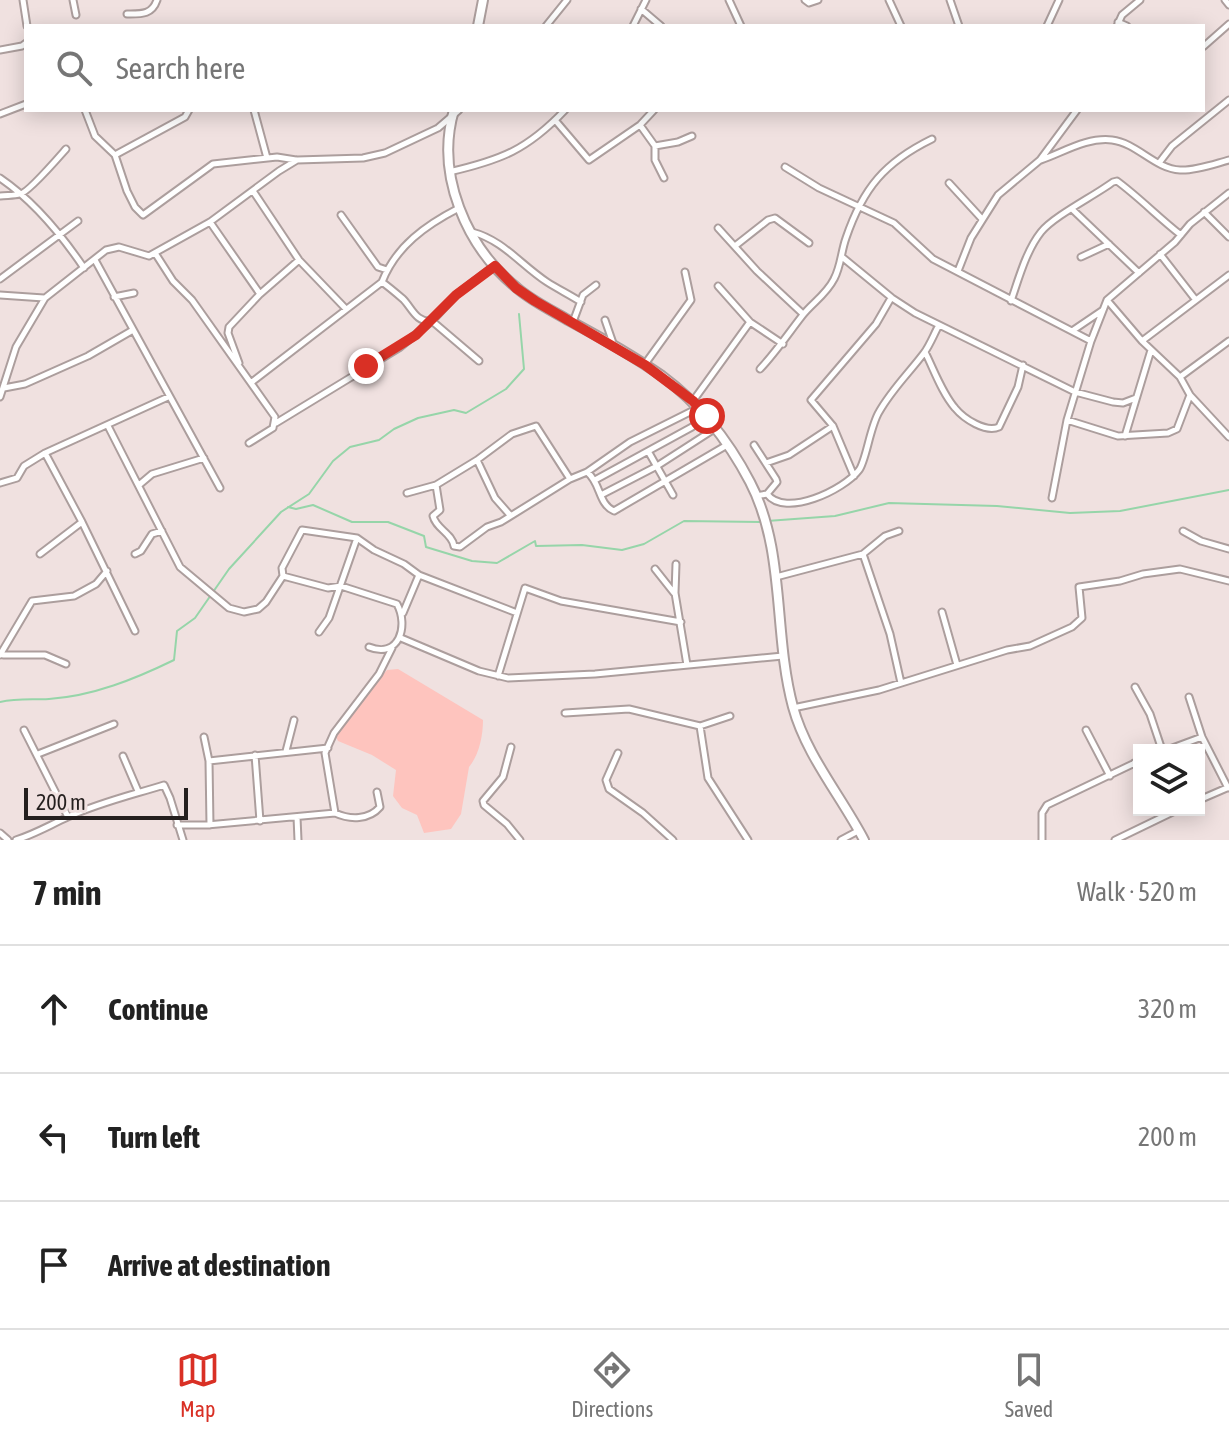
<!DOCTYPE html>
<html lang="en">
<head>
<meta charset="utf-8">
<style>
	body { margin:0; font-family:"Asap Condensed",sans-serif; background:#f2f2f2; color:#222 }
	.controls { position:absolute; right:24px; bottom:24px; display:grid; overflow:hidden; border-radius:0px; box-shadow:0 4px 20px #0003 }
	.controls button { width:72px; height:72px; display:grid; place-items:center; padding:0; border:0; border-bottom:2px solid #e0e0e0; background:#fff; color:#222; font:40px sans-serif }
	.scale { position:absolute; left:24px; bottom:20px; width:164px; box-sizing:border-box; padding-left:8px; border:4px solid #241f1e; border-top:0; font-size:22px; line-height:28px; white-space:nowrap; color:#241f1e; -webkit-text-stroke:6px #f0e1e0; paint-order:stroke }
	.stop { position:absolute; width:24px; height:24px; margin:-18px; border:6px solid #d93025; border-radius:50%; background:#fff }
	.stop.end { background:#d93025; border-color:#fff; box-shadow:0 2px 8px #0008 }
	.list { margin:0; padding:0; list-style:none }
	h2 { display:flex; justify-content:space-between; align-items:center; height:104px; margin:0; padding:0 32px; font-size:34px }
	h2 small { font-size:26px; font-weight:400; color:#767676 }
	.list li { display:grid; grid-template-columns:52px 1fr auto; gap:24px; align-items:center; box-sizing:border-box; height:128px; padding:0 32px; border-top:2px solid #e0e0e0 }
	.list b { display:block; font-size:30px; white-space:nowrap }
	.list em { font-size:26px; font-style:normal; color:#767676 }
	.icon { flex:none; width:44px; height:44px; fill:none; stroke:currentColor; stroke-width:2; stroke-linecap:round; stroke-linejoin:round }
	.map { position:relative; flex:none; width:1229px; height:840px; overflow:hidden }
	.search { position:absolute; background:#fff; box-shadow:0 4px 20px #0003; left:24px; right:24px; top:24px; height:88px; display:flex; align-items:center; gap:20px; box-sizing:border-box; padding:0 28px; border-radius:0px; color:#767676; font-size:30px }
	.sheet { height:488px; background:#fff }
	nav { display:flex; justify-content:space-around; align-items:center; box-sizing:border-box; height:112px; border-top:2px solid #e0e0e0; background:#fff; font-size:22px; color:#767676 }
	nav a { display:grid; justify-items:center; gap:4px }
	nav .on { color:#d93025 }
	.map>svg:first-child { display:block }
	.green { fill:#fec4be }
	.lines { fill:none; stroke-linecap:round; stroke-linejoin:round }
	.stream { stroke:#96d5a9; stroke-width:2 }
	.minor-casing { stroke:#ac9e9d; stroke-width:9 }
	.primary-casing { stroke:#ac9e9d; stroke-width:12 }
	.minor { stroke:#fff; stroke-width:5 }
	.primary { stroke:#fff; stroke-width:8 }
	.route { stroke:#d93025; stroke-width:10 }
</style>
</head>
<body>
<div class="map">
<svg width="1229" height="840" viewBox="0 0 1229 840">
	<rect width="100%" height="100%" fill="#f0e1e0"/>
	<path class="green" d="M398,669L483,720C483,736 479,755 469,767L461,814L451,829L424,833L417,815L402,808L393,796L396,770L372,755L338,741L336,737L363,697L387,670Z"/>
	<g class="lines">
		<path class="stream" d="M288,507L296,509L313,505L352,522H388L424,536L426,547L472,561L497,563L535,541L536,546L582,545L622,550L644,544L684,521L760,522
			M767,521L835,516L889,503L997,506L1070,513L1120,511L1229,490
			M0,702C17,698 32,700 49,699C93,696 135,679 174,660L177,631L195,618L229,569L281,512L309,494L333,461L350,447L379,440L394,429L418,418L454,410L466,413L506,389L524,369L519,314"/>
		<g class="minor-casing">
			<path id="minor" d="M23,0L27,26
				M73,0L76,15
				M729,0L741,26
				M805,0L809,3L818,0
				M889,0L901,26
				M950,0L959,26
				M1225,0L1229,5
				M641,9L661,26
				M127,14C141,14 152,15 157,0
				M1118,22L1127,26
				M546,26L567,0
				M633,26L646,0
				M1047,26L1059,0
				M1117,26L1122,15L1140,0
				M1203,47L1229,24
				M0,50L22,46L26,43
				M85,110L95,136L115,155L127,191L135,207L143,215L213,164L277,157L296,160
				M254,110L267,158
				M0,114L26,104
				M555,120L589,160L640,125L654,110
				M640,125L655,146V160L664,178
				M655,146L678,142L692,136
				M115,155L185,117L189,110
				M1041,160C1064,152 1087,137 1112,140C1137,143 1155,169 1180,170C1195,171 1214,164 1229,160
				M1159,163L1172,146L1229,100
				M785,167L819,188L894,223L933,259L1091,341
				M449,172C501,160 527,150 565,110
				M0,178C34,201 61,234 84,268
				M949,183L982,219
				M253,191L299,260L346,309
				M0,196C6,195 14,196 20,194C28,193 58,158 66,149
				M1073,210L1139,273
				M1204,212L1229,237
				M341,215L378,267L387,270
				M210,222L260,294
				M718,228L757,271L803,314
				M472,232C503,240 521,265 547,282C558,289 570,295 581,302
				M735,246L768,220L775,218L809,243
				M155,253L173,281L192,300L275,417L273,428L249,443
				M1160,254L1195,299
				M842,257L892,298L915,313L1075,392L1113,402L1123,403L1136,398
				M1081,257L1109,244
				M95,260L220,488
				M958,271L971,238L998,195L1040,160L1077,110
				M0,279L78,221
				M382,282C389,287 396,293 403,299C412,308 416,323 432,321L479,361
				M0,295L44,298
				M114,297L134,293
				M1011,301C1019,278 1026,251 1041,232C1054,216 1094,196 1113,182L1117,181C1140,198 1159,218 1181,235
				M605,320L614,346
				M573,322L583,295L596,285
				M750,322L783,344
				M1072,331L1103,310
				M1142,341L1229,275
				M925,352C934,370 942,393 955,408C964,419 986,433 999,427L1018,387L1023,365
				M239,363L228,333L229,327L260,294L299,260
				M645,364L691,300L685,272
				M760,369C776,352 788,334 802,316C812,303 826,295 834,279C841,266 841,252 846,238C863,188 885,162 932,139
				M1180,377L1229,341
				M252,382L382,282C396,246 426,225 459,208
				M4,388L25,384L88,356L133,330
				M1190,395L1229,437
				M0,397L16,347L45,298L106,250L119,247L149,256L210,222L279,171L297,160L363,158L385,153L438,128L459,110
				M693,401L750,322L718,286
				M1067,420L1118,436L1168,433L1177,429L1190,395L1180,377L1142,341L1107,300
				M276,423L399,348L432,321L456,295L494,266
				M108,426L180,567L229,608L244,612L258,609L266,602L283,576L282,568L302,530L357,538L374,550L404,564L419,575L517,613
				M1125,436L1151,350
				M754,445L776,479L777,482L767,494
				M648,451L673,495
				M45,453L82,522L135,631
				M477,460L495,498L510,515
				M766,463L789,455L833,426
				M587,472C601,483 598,504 614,511L727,445
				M854,476L833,426L811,400L876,324L891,298
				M570,479L536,426L512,434L477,460L436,485L440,510L433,516C436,529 452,533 454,546L460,547L487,527L501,522L570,479L587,472L630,442L698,408
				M595,480L692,427L705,417
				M0,483L17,478L24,466L45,453L168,397
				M139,485L152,474L204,458
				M407,493L436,485
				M601,495L657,466L716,428
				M756,496L767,494C785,518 844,490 859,470C866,461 870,427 879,412C892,389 909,373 924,353C930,345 934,334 939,325
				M1052,498L1067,420L1091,341L1107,300L1175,242L1190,224L1229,193
				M1183,531L1201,541L1229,549
				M40,554L82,522
				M135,554L141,551L152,534L162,531
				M863,554L890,634L901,683
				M676,564L675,593L687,665
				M655,569L674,593
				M283,576L328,588L341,586L397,604C409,626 399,659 369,647
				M776,577L863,554L885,536L899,531
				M942,612L957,665
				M403,613L419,575
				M319,632L329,618L357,538
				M401,638L479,671L508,678L595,674L783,656
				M0,655L32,601L74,596L96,584L107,571
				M3,655H45L66,664
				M498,676L525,588L561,601L681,622
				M1135,687L1150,714L1162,750
				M1189,697L1202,737L1228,788
				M793,708L879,690L1007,650L1030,646L1072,627L1082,618L1079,587L1120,581L1143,574L1180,569L1229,581
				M565,713L629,709L700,726L730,716
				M700,726L708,778L748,840
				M24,730L68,817
				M1086,730L1110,776
				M204,737L209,761L210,825
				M511,747L503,777L483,801L484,805L507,824L520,840
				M1167,750L1202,737
				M286,751L294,720
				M618,753L606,780L609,789L643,813L673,840
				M38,754L114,724
				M255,755L260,821
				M123,756L138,791
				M209,761L328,748
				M1134,763L1139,770
				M1199,800L1229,787
				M335,813L325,753L334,733L379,674L392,648
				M297,817L298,840
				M177,825H207L335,813C350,820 369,820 380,807L377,792
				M0,833L8,840
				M16,840C35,834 50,825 68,817C98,803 132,795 164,785L170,798L183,840
				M841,840L858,831
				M1042,840V813L1047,805L1139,761
				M1115,840L1177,810"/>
		</g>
		<g class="primary-casing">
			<path id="primary" d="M478,26L483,0
				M454,110C435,174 466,247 517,288C532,301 551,310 568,320C600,337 632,355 662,376C700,404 728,440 750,482C786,551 773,633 793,707C806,755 841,796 864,840"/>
		</g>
		<use href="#minor" class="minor"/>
		<use href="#primary" class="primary"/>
	</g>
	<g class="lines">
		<path class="route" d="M366,366L416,335L456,295L495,266L516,288L535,301L645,365L693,401L707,416"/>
	</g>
</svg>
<div class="controls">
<button><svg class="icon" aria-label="layers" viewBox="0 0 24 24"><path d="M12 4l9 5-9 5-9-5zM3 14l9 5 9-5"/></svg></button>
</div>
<div class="scale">200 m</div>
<div class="stop" style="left:707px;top:416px"></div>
<div class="stop end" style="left:366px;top:366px"></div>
<div class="search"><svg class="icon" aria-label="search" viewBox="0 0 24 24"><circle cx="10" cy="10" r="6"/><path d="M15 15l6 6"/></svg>Search here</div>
</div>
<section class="sheet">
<h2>7 min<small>Walk · 520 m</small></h2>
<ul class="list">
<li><svg class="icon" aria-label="ahead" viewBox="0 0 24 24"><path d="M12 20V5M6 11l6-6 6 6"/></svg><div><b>Continue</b></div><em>320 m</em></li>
<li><svg class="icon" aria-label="left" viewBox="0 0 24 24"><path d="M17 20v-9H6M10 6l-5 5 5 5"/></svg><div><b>Turn left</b></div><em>200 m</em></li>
<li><svg class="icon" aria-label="arrive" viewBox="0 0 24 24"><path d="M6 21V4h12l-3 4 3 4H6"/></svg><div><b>Arrive at destination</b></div></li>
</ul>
</section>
<nav>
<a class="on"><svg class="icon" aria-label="map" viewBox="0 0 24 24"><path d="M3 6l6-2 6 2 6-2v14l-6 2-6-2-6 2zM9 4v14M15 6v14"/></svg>Map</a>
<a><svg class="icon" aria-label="directions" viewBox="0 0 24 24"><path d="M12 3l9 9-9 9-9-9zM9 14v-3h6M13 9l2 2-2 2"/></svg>Directions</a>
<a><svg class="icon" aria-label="saved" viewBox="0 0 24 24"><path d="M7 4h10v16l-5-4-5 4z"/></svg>Saved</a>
</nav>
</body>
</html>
